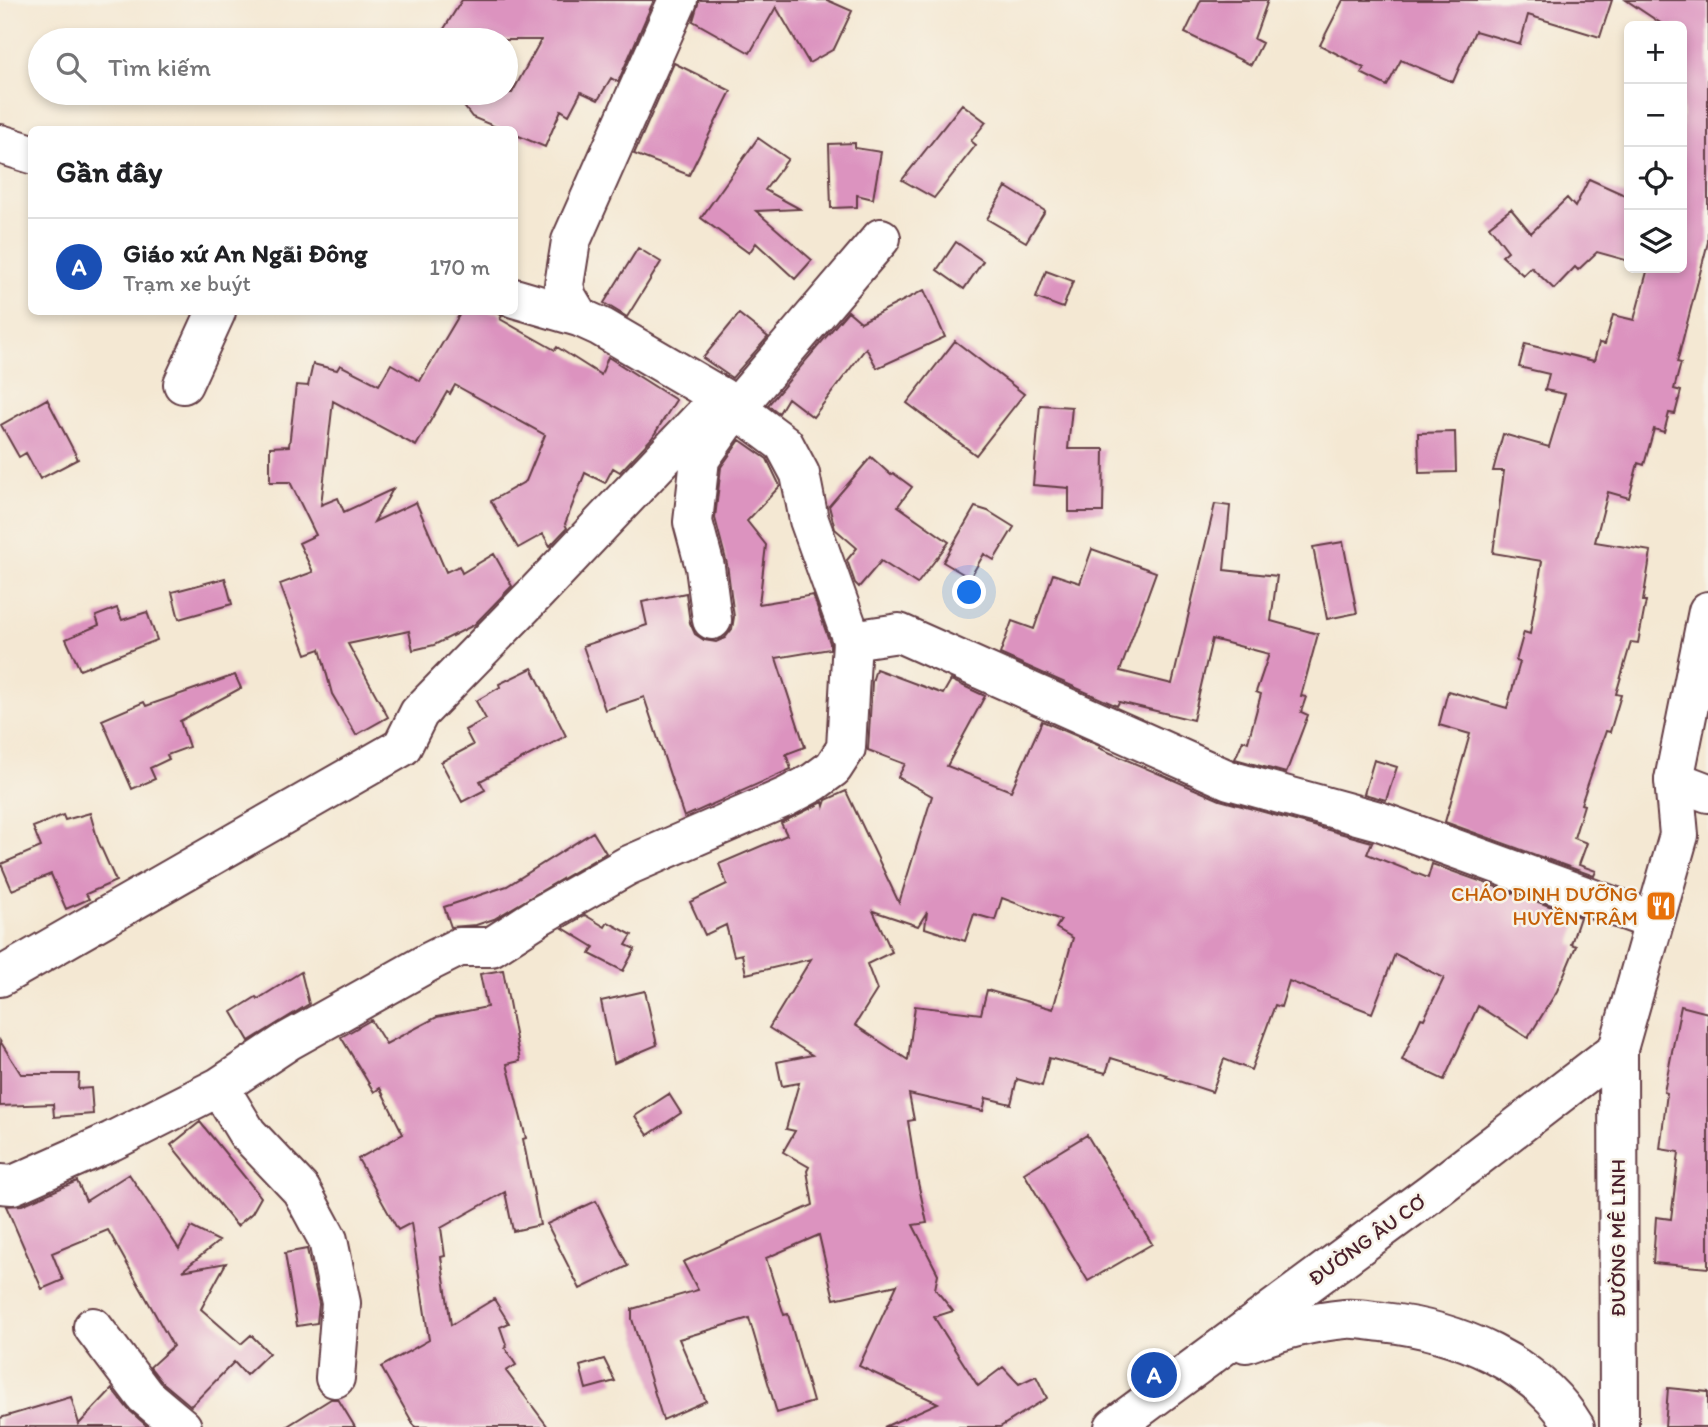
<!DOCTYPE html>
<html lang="vi">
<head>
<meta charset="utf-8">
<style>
	body { margin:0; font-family:Itim,sans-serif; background:#f2f2f2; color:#202124 }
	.controls { position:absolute; right:21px; top:21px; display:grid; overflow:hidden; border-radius:10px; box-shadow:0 4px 10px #0003 }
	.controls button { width:63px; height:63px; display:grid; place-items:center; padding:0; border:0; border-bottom:2px solid #e0e0e0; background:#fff; color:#202124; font:35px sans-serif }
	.you { position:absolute; left:970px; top:593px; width:24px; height:24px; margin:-18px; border:5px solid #fff; border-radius:50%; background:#1a73e8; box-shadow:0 0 0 10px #1a73e833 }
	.badge { display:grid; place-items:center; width:46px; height:46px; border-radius:50%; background:#7c3aed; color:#fff; font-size:23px; font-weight:700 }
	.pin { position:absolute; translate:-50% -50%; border:4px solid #fff; box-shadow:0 2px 7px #0006 }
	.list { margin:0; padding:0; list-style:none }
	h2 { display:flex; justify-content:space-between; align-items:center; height:91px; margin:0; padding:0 28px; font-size:30px }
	h2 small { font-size:23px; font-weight:400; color:#757577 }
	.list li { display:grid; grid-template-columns:46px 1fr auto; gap:21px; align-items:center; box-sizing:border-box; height:98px; padding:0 28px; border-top:2px solid #e0e0e0 }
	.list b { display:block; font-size:26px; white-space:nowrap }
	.list p { margin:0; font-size:23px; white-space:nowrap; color:#757577 }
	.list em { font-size:23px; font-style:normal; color:#757577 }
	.icon { flex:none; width:38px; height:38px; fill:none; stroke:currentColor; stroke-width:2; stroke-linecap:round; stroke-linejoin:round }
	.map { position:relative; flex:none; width:1708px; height:1427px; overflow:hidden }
	.search { position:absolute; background:#fff; box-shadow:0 4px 10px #0003; left:28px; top:28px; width:490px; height:77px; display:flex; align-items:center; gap:18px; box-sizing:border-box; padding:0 24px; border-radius:38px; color:#757577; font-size:26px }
	.panel { position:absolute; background:#fff; box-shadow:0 4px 10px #0003; left:28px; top:126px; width:490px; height:189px; border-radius:10px }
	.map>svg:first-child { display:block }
	.building { fill:#dc93bf; fill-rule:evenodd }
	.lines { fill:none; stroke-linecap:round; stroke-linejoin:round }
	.minor-casing { stroke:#643d44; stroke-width:42 }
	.major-casing { stroke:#643d44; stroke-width:42 }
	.minor { stroke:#fff; stroke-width:38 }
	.major { stroke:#fff; stroke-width:38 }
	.labels { text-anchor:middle; stroke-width:5; stroke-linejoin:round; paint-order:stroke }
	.food-label { font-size:21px; fill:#c56008; stroke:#f7f3e8; text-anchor:end }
	.street-label { font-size:21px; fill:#4a1f2b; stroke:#f7f3e8 }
</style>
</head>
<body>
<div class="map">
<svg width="1708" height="1427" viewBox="0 0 1708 1427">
	<rect width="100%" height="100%" fill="#f7f3e8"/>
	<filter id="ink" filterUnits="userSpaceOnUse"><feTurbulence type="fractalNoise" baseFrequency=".0143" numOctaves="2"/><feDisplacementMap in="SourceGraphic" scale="14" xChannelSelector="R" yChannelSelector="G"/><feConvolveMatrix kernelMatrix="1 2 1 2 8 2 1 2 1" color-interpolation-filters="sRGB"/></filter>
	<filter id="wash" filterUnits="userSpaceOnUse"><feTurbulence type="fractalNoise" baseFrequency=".00686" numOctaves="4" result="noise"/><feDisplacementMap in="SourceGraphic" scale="28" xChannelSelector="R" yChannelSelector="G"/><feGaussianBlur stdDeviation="1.57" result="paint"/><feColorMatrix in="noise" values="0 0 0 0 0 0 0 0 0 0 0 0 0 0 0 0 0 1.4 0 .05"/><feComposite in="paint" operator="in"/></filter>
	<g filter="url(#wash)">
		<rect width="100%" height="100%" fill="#f4e8d3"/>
		<g id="blocks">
			<path class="building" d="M462,0H654L618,82L611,78L598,100L581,92L569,115L561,110L545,147L514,134V130H503L472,117L454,93H512L541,40H437Z
				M699,0H827L852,11L834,49L809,63L776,7L750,53L693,21Z
				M1201,0H1268L1254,39L1262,43L1251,65L1185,33Z
				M1343,0H1612L1600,37L1528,15L1520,44L1475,31L1453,82L1401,60L1387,86L1361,73L1364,68L1320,45Z
				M1626,0H1708V242L1677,362L1681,363L1674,389L1681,391L1675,414L1669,413L1664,432L1654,429L1644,465L1638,463L1629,498L1608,492L1595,542L1651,551L1643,601H1646L1638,643L1631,642L1616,694L1621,695L1610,732L1606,731L1581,804L1584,805L1574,838L1587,843L1579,865L1596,871L1594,876L1445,822L1470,734L1439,725L1448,691L1507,708L1520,662L1516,661L1524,632L1530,634L1542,561L1493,553L1504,471H1493L1503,434L1549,447L1565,394L1545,390L1549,374L1519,367L1525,344L1594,361L1599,343L1605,344L1613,315L1634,320L1648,268H1682V26H1665Z
				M674,63L731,91L689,175L634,154Z
				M962,104L986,122L971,141L976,145L934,198L902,180Z
				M758,138L788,159L765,190L800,209L756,211L812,260L795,279L756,243L749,253L701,218Z
				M855,143V148L881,152L873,199L857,195V207L831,208L829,144Z
				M1589,179L1629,197V261L1597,252L1578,270L1575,267L1554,289L1531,267L1523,275L1502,256L1508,251L1489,226L1511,209L1531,233L1567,198L1575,207Z
				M1006,187L1045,211L1026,242L987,219Z
				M956,242L983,261L964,289L937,270Z
				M638,248L661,262L627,317L604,303Z
				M1046,271L1073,281L1063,308L1036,298Z
				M924,290L945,337L877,368L866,348L813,417L788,398L779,413L768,405L848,311L861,322Z
				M461,312H497L502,316L500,319L555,350L557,347L601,375L608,357L676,400L652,438L620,472L613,468L605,483L585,473L565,524L567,528L550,546L543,534L518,548L491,501L526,481L545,435L455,385L450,394L447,392L416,446L333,401L321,505L338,498L344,512L393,489L374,522L416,502L446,572L459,566L462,573L494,554L512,586L474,625L434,645L413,650L409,631L348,644L388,717L356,735L332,694L320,649L306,654L280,584L313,572L299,543L316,535L290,482H270V447L289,446L296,385L308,386L313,364L337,370L340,365L379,385L391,364L420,381Z
				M739,314L768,337L732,378L703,358Z
				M955,341L1024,394L976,455L907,403Z
				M47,399L78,459L40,479L26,453L19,457L1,425Z
				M1040,405L1072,407L1068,449H1104L1103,512H1069V488L1033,485Z
				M1455,432L1456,472L1419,473L1418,433Z
				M740,440L767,459L780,486L747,521L766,545L759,604L813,595L830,643V649L776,658L805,747L786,754L791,769L684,817L644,697L605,710L583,646L647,625L642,602L686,593L690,623L695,634L704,640L716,642L725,638L732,629L734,617L727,564L715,518L721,467Z
				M871,457L891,475L893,473L912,487L898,506L949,542L917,584L881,561L859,587L855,583L847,560L857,548L835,529L829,506Z
				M1215,504L1230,506L1224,570L1277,576L1271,621L1318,634L1301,696L1306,697L1301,712L1308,715L1286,773L1235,759L1243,740L1248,742L1261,694L1256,692L1269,654L1212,639L1193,720L1119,702L1117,706L1000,654L1012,621L1034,629L1053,574L1080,583L1092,549L1156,572L1120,671L1172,684Z
				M975,507L988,511L1014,527L994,560L984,554L970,578L943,562Z
				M1343,542L1357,613L1327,619L1313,547Z
				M225,578L232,604L179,619L172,592Z
				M117,608L122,620L147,612L157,640L80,670L66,639L99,625L96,616Z
				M532,668L566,736L480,781L485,790L462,802L441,762L473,745L465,730L486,719L476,701L500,687L499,684Z
				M876,669L943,694L951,680L985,696L947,766L1011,791L1042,721L1100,746L1099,748L1220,800L1372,842L1367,854L1428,878L1432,864L1580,917L1571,944L1576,946L1557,991L1528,1038L1478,1006L1444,1080L1402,1060L1421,1018L1424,1019L1444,978L1395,954L1372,1013L1289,981L1281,1007L1275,1005L1251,1070L1224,1059L1212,1092L1166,1077L1167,1075L1111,1058L1106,1073L1049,1058L1042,1086L1017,1079L1011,1104L986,1098L983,1111L909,1094L914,1120L908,1121L917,1178L927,1223L913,1225L938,1274L935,1289L953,1311L934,1317L978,1386L1003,1367L1019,1384L1036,1376L1047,1398L1000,1427H884L938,1403L859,1366L897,1285L834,1299L819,1235L766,1258L784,1315L788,1314L813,1402L777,1413L749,1318L679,1339L706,1401L663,1420L632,1319V1309L698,1290L683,1262L813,1205L807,1171L809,1167L783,1152L795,1131L786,1129L799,1083L782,1086L777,1062L812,1055L769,1028L811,959L746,974L742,954L734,956L726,925L705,935L690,902L727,884L719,864L787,835L781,823L823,802L824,806L826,800L846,791L899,903L932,796L898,777L905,764L868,750L872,682ZM1002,898L1061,920L1056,928L1073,938L1053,1009L987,990L981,1014L915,1006L908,1060L855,1025L877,990L867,964L892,952L873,911L918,926L927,912L925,928L965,941L974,914L995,920Z
				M235,675L241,688L180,721L189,747L167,755L169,759L150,768L155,779L132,789L102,720L144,702L146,706Z
				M1374,760L1397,767L1386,800L1364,794Z
				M90,813L98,841L116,881L86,894L89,899L66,909L51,874L12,890L1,864L41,847L33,827L63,815L65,820Z
				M593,832L606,853L494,919L476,925L451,927L444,907L507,886Z
				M585,915L605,927L608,922L632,935L626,945L635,949L623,971L590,954L594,947L563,928Z
				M503,970L520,1061L507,1064L526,1138L523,1139L540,1225L513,1231L505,1192L441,1228L445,1256L441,1257L451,1325L494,1299L509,1323L500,1327L507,1347L505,1348L516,1365L506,1371L548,1427H415L381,1367L429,1340L411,1223L398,1230L358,1159L403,1134L380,1088L374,1092L341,1037L371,1020L386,1044L437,1017L487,1007L480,974Z
				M301,972L309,1004L249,1041L232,1012L256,997L258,999Z
				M645,991L657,1045L614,1063L601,1001Z
				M1681,1006L1708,1013V1268L1653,1263L1656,1217L1671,1219L1679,1152L1660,1149L1667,1093L1664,1092Z
				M0,1041L21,1074H79L78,1089L91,1088L93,1114L54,1117L53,1104L0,1106Z
				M669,1094L681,1113L648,1135L635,1116Z
				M200,1122L261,1197L252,1213L237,1226L171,1145Z
				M1087,1135L1152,1244L1088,1281L1024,1173Z
				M129,1174L179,1249L191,1227L219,1241L182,1271L226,1263L201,1309L241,1344L251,1335L269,1353L246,1375L234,1362L191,1406L161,1381L150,1367L173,1346L108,1230L52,1253L63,1280L42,1289L6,1206L22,1205L77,1181L86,1201Z
				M596,1201L628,1266L580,1289L547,1224Z
				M307,1249L319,1304L317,1323L297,1326L285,1253Z
				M604,1359L615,1381L586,1389L580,1366Z
				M1668,1388L1708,1392V1427H1665Z
				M112,1389L128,1409L148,1427H0V1418L71,1397L79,1424Z
				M331,1399H338L355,1427H286Z"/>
		</g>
	</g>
	<g filter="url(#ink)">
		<use href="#blocks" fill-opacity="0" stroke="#643d44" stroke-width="2"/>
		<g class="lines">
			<g class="minor-casing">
				<path id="minor" d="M0,144L32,154
					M579,317L567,297L564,285L571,241L678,0
					M183,384L216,312
					M712,620L705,567L693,522L700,459L736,408L881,238
					M852,640L899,633L1229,780L1379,821L1654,921
					M1674,780L1708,793
					M0,977L402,747L419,713L535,594L721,397
					M219,1087L247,1133L301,1190L328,1240L341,1303L335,1378
					M0,1184L13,1185L112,1141L219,1087L288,1041L429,962L459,947H491L539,916L627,866L786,797L814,782L833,768L846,748L852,640L809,520L800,474L784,444L721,397L601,327L579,317L514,298
					M93,1327L145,1396L182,1427"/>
			</g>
			<g class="major-casing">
				<path id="major" d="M1246,1343C1280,1331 1310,1322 1345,1319C1358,1318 1371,1321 1383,1322C1456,1330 1536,1362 1575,1427
					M1114,1427L1432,1192L1618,1049
					M1619,1427L1618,1049L1679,835L1674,780L1708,611"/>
			</g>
			<use href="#minor" class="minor"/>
			<use href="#major" class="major"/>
		</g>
	</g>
	<defs>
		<g id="restaurant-square" transform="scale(1.575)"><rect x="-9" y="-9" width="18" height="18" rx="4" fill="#e8710a" stroke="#f7f3e8"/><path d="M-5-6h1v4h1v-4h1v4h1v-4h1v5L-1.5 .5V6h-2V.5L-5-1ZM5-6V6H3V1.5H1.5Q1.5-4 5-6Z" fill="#fff"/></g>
	</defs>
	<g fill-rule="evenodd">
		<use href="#restaurant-square" x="1661" y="906"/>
	</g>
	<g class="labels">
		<g class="food-label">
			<text x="1638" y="901">CHÁO DINH DƯỠNG<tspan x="1638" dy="24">HUYỀN TRÂM</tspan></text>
		</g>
		<g class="street-label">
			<text transform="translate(1618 1238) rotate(-90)" y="7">ĐƯỜNG MÊ LINH</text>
			<text transform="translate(1367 1240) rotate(-36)" y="7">ĐƯỜNG ÂU CƠ</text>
		</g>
	</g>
</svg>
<div class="controls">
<button>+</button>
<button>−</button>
<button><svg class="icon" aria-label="locate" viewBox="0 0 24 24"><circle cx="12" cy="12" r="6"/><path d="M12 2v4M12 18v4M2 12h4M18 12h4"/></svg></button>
<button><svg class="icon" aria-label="layers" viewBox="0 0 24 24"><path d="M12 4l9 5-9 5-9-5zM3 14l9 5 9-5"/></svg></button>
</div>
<div class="you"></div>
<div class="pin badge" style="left:1154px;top:1375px;background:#1a4fb4">A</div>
<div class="search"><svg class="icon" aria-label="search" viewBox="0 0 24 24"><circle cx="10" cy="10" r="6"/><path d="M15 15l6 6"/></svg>Tìm kiếm</div>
<section class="panel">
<h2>Gần đây<small></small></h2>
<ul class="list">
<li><span class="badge" style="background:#1a4fb4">A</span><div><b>Giáo xứ An Ngãi Đông</b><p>Trạm xe buýt</p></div><em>170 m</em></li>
</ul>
</section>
</div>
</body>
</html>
